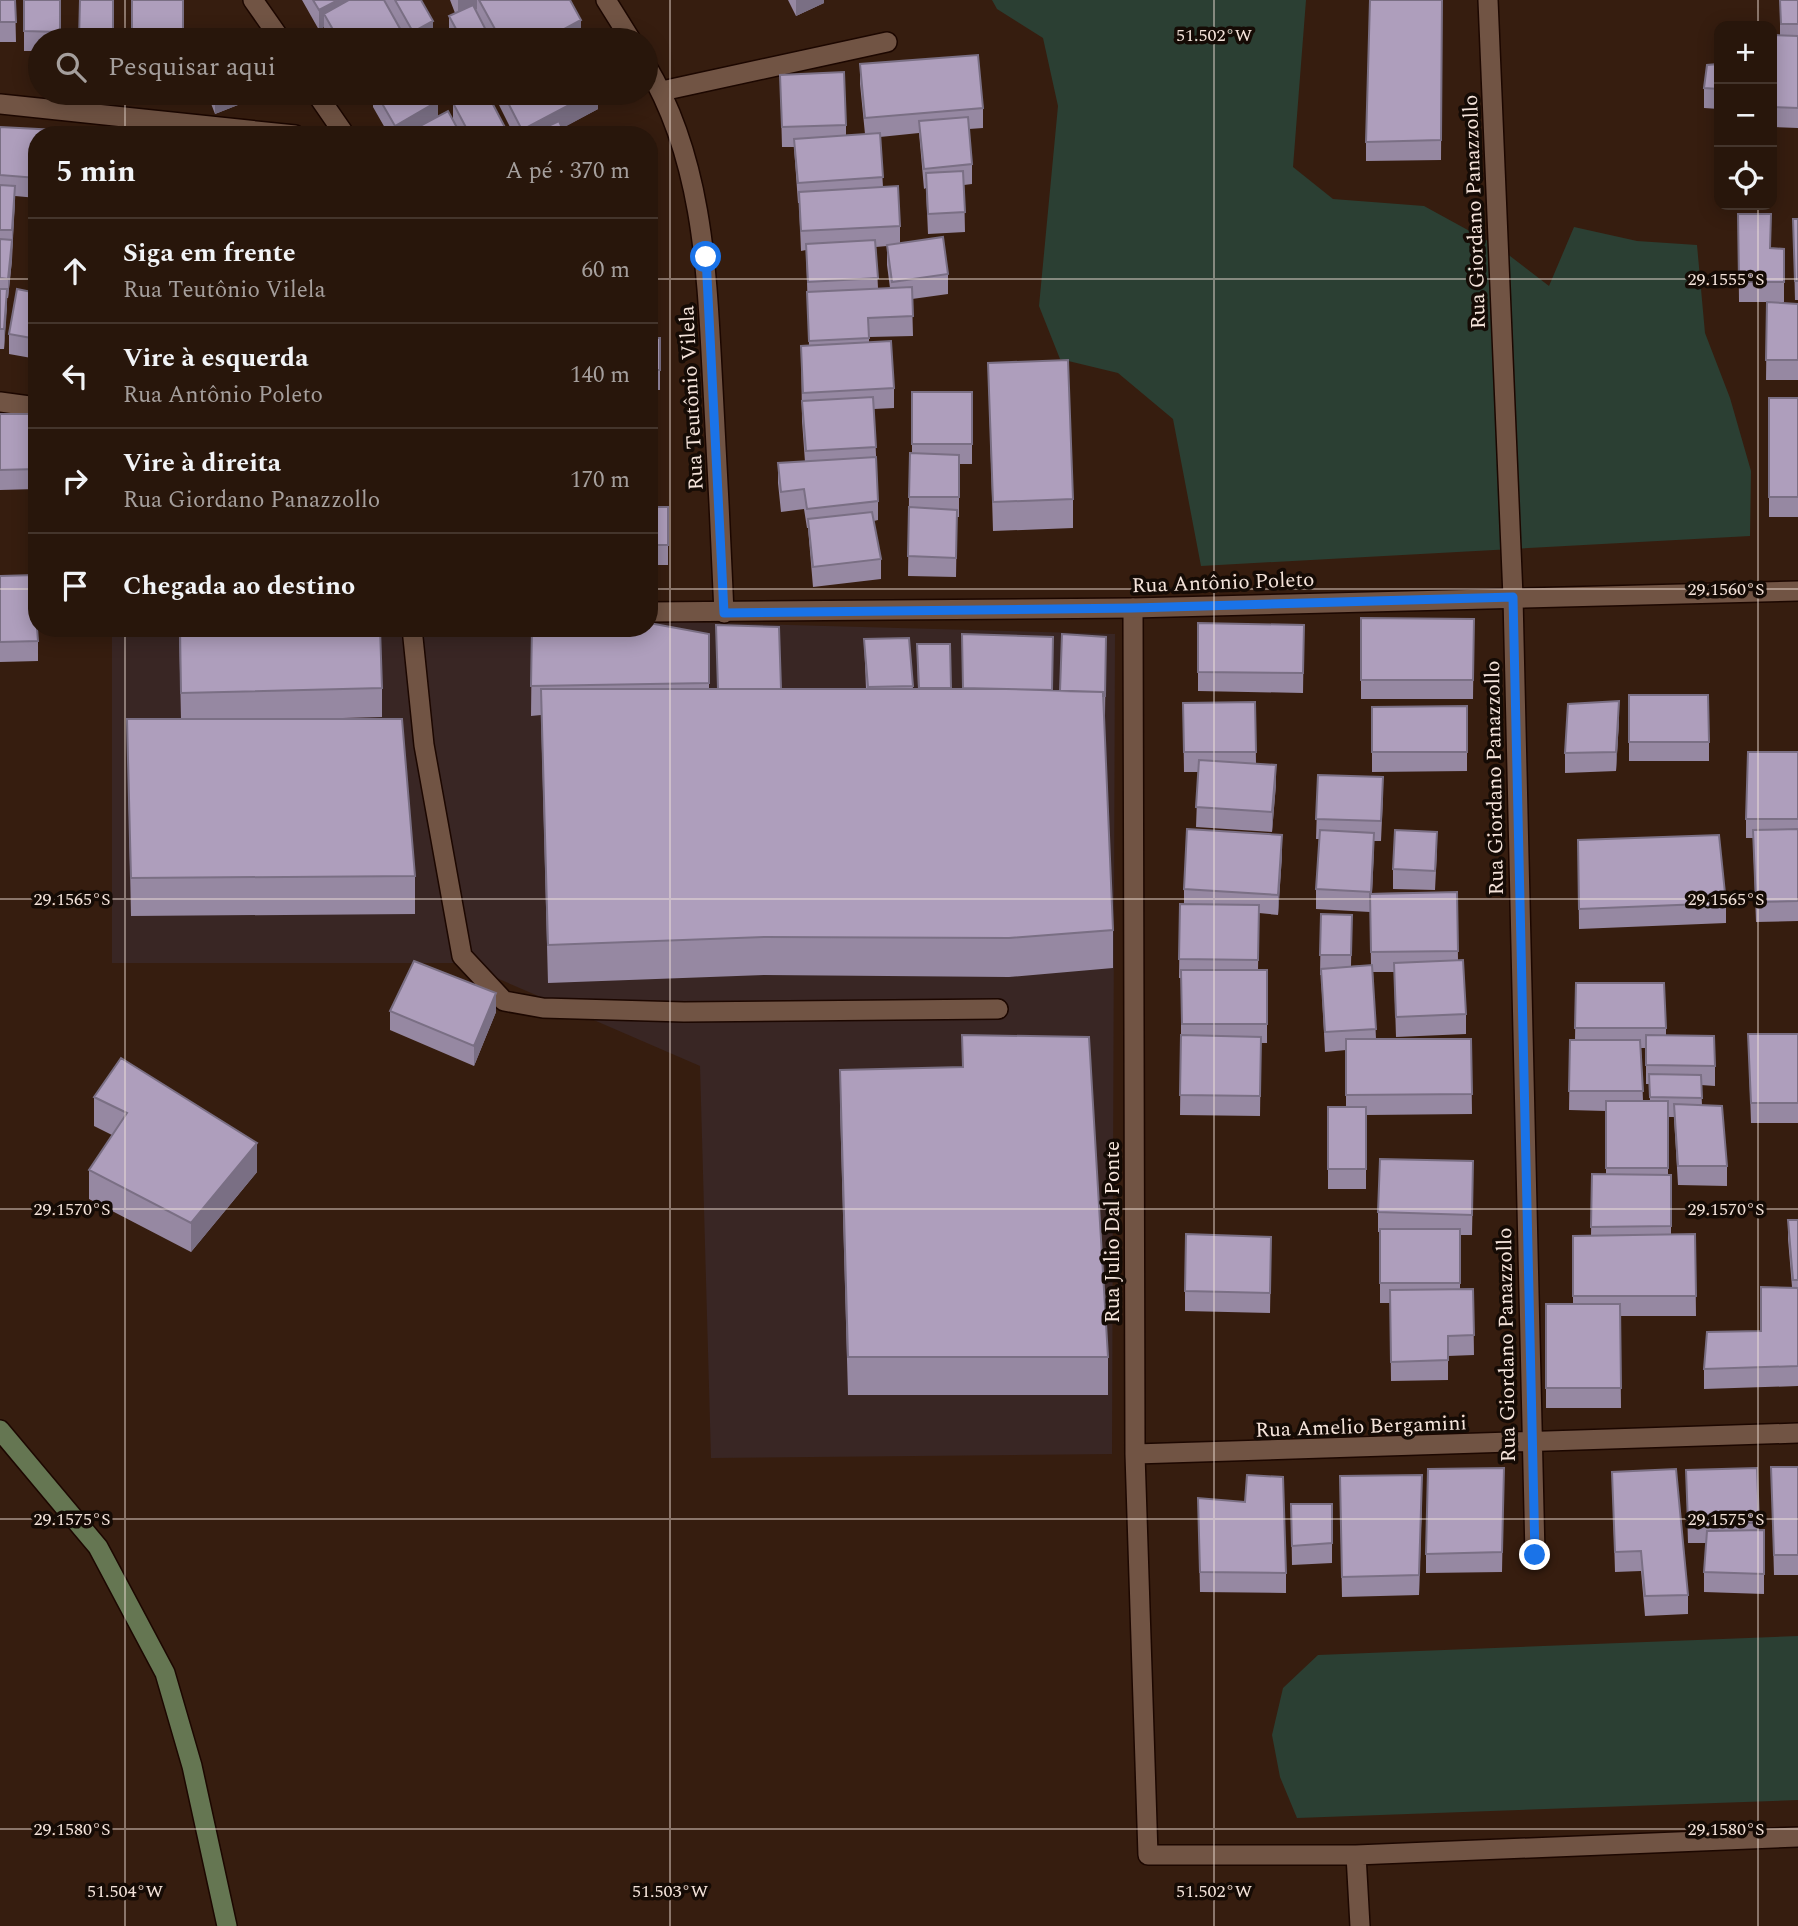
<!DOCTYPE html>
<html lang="pt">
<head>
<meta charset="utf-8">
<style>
	body { margin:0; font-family:Spectral,serif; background:#301f14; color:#f1f3f6 }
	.controls { position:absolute; right:21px; top:21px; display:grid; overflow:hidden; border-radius:14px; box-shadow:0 4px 18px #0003 }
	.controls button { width:63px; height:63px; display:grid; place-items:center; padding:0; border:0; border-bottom:2px solid #44352c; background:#28160b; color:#f1f3f6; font:35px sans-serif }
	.stop { position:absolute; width:21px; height:21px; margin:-16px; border:5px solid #1a73e8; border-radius:50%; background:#fff }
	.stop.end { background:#1a73e8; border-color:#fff; box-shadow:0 2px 7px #0008 }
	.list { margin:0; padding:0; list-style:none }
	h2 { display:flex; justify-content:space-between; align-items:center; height:91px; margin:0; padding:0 28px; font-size:30px }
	h2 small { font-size:23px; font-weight:400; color:#a59f9d }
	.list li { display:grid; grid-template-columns:46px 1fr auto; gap:21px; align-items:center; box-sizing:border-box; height:105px; padding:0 28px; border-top:2px solid #44352c }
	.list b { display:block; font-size:26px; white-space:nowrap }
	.list p { margin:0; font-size:23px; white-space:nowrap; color:#a59f9d }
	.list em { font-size:23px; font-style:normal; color:#a59f9d }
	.icon { flex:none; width:38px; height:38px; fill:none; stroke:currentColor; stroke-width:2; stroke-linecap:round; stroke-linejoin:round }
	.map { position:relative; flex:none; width:1798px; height:1926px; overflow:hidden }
	.search { position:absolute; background:#28160b; box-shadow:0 4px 18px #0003; left:28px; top:28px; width:630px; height:77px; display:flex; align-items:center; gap:18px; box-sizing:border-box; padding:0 24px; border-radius:38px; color:#a59f9d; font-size:26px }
	.panel { position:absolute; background:#28160b; box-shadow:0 4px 18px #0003; left:28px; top:126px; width:630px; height:511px; border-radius:28px }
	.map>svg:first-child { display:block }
	.industrial { fill:#392624 }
	.green { fill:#2b3f33 }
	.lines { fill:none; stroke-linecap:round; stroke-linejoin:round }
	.service-casing { stroke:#1c0700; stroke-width:22 }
	.minor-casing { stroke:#1c0700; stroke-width:22 }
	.tertiary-casing { stroke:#1c0700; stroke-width:22 }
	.secondary-casing { stroke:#1c0700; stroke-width:22 }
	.service { stroke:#715444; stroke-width:19 }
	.minor { stroke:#715444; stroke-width:19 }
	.tertiary { stroke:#715444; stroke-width:19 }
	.secondary { stroke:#657652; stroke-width:19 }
	.wall { fill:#9688a2; fill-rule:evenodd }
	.shaded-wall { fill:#7a6f84 }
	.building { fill:#ae9ebc; stroke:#7a6f84; stroke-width:2 }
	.route { stroke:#1a73e8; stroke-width:9 }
	.ticks { fill:none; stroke:#f5e4db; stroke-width:2; stroke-opacity:0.45 }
	.labels { text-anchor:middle; stroke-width:7; stroke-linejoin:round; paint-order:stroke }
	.street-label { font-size:21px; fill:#f5e4db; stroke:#150b05 }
	.ticks-label { font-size:18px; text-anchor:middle; fill:#f5e4db; stroke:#150b05; stroke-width:7; stroke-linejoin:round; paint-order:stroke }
</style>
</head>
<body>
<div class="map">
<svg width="1798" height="1926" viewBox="0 0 1798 1926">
	<rect width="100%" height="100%" fill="#361d0f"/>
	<path class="industrial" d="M649,621L1115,634L1112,1454L711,1458L700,1066L462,963H112V628H649Z"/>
	<path class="green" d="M992,0H1306L1293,167L1333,199L1424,206L1497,246L1549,286L1574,227L1637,241L1697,245L1705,333L1730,398L1751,471L1750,536L1201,566L1173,419L1118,373L1060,359L1039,306L1058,106L1043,38L997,9Z
		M1798,1636V1800L1297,1818L1280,1777L1272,1735L1283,1688L1318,1655Z"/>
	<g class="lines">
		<g class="service-casing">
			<path id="service" d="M662,91L887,42
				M412,628L424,745L462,956L504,1001L543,1008L684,1012L998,1009"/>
		</g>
		<g class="minor-casing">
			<path id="minor" d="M253,0L281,40
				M606,0L631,40
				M1488,0L1513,597L1535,1555
				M646,65C705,162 707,280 713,389C717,464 721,538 724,613
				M316,93L345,135
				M0,104L295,135
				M1133,608L1135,1454L1148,1855H1356L1798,1837
				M1135,1454L1798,1433
				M1356,1855L1360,1926"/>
		</g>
		<g class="tertiary-casing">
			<path id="tertiary" d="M0,402L37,407
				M649,612L1133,608L1798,591"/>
		</g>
		<g class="secondary-casing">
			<path id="secondary" d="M0,1430L98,1547L165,1673L192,1766L227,1926"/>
		</g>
		<use href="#service" class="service"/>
		<use href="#minor" class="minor"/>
		<use href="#tertiary" class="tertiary"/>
		<use href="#secondary" class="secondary"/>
	</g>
	<path class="wall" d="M0,0H15L16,42H0Z
		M24,0H60V40H40V51H24Z
		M302,0H421L433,40H407L403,35V40H328L324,34V27L319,30Z
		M450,0H570L581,40H451L449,36V16L455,13Z
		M788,0H824V3L796,16Z
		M1442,0L1441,160L1366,161V142Z
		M1780,0H1798V128L1772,127V35L1780,36Z
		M1719,27V109L1704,108V88L1718,64Z
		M860,64L983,108V128L969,129L972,164V184L964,185L965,232L928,234L926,188L924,189L919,133L880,137L883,187L900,226V243L948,274V294L912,299L913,336L869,337V342L894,388V408L874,409L878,501V520L874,521L881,559V579L813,587L808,528H807L804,509L781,512L778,483V463L805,462L802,421L801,346H809L806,250L801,251L799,203H798L794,147H782L780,75L846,125V135L865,134L860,84ZM887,246V265L890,288H878L876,247Z
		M207,93H248V101L215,114Z
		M373,93H433L438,116L453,121V103L509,135H389L373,107Z
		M498,93H598V109L562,128L565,135H514L498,103Z
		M0,127L37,135V198L15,196L12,260L8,298H7L4,349H0Z
		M1738,214L1771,248L1784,249V302H1739Z
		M1793,219H1798V300H1795Z
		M37,293V359L9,354V334Z
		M1767,302L1798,304V380H1766Z
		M649,338H660V390H653V448H649Z
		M988,363L1073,499V528L993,531Z
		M912,392H972V464H959V517H957L956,577L908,576L909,497L912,454Z
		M1769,398H1798V517H1769Z
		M0,414H37V489L0,490Z
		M649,480H651V507H668V565H649Z
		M0,576L38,641V661L0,662Z
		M1361,618L1474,619L1473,699H1361Z
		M1198,623L1304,625L1303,693L1198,691Z
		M716,625L781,689H866L864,639L909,638L913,689H918L917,644L951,689L1060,691L1106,637L1105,716H1104L1113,930V968L1009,977L764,975L548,983L541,715L531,716L532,628L709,634V689H718Z
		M179,628L382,688V717L304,719L415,876V914L131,916L127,719H181Z
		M1629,695L1709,742V761H1629Z
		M1255,702L1256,763L1276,784L1272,832L1196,827L1198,772H1184L1183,703Z
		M1467,706V771L1372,772V707Z
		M1619,721L1616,771L1565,773V753Z
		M1798,752V921L1756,922L1753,838H1746V819Z
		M1318,775L1383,797L1381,841H1374L1372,893L1457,892L1458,960L1466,1014V1034L1396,1037L1394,972H1373L1376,1039H1471L1472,1114L1366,1115V1189H1328V1107H1346V1050L1325,1052L1321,975H1320L1321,914L1352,915L1351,966L1371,965L1370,912L1316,909V889L1319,839H1316Z
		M1578,840L1726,903V923L1579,929Z
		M1437,851L1435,890L1393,889V869Z
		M1282,855L1278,915L1259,913L1258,970H1267V1043H1261L1260,1116L1180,1115L1181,1035V978H1179L1180,904H1184V889Z
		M1576,983L1666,1028V1036L1715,1066V1086L1701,1085L1702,1105L1727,1166V1186L1678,1185L1674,1117H1668V1175H1671V1234H1695L1696,1316H1620L1621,1408H1546V1304H1573V1236H1591L1592,1174H1606V1111L1569,1110L1570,1040H1575ZM1641,1048H1646V1084H1649L1650,1101H1643Z
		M390,1011L496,1012L474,1066L390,1030Z
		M1748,1034H1798V1123H1751Z
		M962,1035L1108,1357V1395H848L840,1108V1070L962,1067Z
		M94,1097L257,1172L191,1252L89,1199V1170L112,1135L94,1126Z
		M1473,1181L1472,1235H1460V1289H1473L1474,1355L1448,1356V1380L1391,1381L1390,1303H1380V1232H1378V1212Z
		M1788,1220H1798V1386L1704,1389V1369L1761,1331L1792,1287L1788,1239Z
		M1271,1257L1270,1313L1185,1311V1291Z
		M1771,1467H1798V1575H1774Z
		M1504,1468L1502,1572L1426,1573V1554Z
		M1757,1468L1759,1530H1764V1594L1704,1592V1572L1706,1543H1688L1686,1470Z
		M1612,1472L1688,1595V1614L1645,1616L1641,1571L1615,1572Z
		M1340,1495H1422L1419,1595L1342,1597Z
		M1198,1498L1245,1502L1286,1573V1593L1200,1592Z
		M1291,1504H1332V1563L1292,1565Z"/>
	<path class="shaded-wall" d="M338,0H374L324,14V27L319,30V10Z
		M458,0H477V9L458,19Z
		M796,0H824V3L796,16Z
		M581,20V40H544Z
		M433,21V40H413V32Z
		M403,34V40H393Z
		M218,93H248V101L215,114V94Z
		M592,93H598V109L550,135H522V130Z
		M438,101V121L413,135H395V126Z
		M15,186V205L12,250V230Z
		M12,240V260L8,298V279Z
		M7,289V309L4,349V329Z
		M1619,701V721L1616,771V752Z
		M1276,765V784L1272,832V812Z
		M1374,833V853L1371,912V892Z
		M1282,835V855L1278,915V895Z
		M496,993V1012L474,1066V1046Z
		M257,1143V1172L191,1252V1223Z
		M1422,1475V1495L1419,1595V1575Z"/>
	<path class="building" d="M0,0H15L16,22H0Z
		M24,0H60V32L24,31Z
		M80,0H113V40H79Z
		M132,0H183V40H132Z
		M313,0H338L319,10Z
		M349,0H384L403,34L393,40H339L324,14Z
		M395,0H421L433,21L413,32Z
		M479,0H570L581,20L544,40H501Z
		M1370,0H1442L1441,140L1366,142Z
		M1780,0H1798V24H1781Z
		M473,5L491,40H462L449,16Z
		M1718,27L1719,89L1704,88L1707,65L1718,64Z
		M1772,35L1798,36V108L1772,107Z
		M978,55L983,108L865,118L860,64Z
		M844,72L846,125L782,127L780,75Z
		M376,93H433L438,101L395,126Z
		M472,93H487L509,135H470L453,103Z
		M503,93H592L522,130Z
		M448,111L461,135H403Z
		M968,117L972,164L924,169L919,121Z
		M559,121L565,135H529Z
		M0,127L57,130V135H37V178L0,175Z
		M880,133L883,177L798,183L794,139Z
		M963,171L965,212L928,214L926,173Z
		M0,185L15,186L12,230H0Z
		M898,186L900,226L801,231L799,192Z
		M1738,214H1771L1770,248L1784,249V282H1739Z
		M1793,219H1798V281H1795Z
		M943,237L948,274L892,282L887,245Z
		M0,239L12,240L8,279L0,278Z
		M875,240L878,278L808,282L806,244Z
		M912,287L913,316L868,318L869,338L809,341L807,292Z
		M0,289H7L4,329H0Z
		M17,289L37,293V339L9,334Z
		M1767,302L1798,304V360H1766Z
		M649,338H660V370H649Z
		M891,341L894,388L803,393L801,346Z
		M1068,360L1073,499L993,502L988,363Z
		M649,381H653V428H649Z
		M912,392H972V444H912Z
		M873,397L876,447L806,451L802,401Z
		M1769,398H1798V497H1769Z
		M0,414H37V469L0,470Z
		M910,453L959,455V497H909Z
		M876,457L878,501L807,509L804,489L781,492L778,463Z
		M649,480H651V503H649Z
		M649,507H668V545H649Z
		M909,507L957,510L956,558L908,556Z
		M872,512L881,559L813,567L808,519Z
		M35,575L37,628L38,641L0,642V576Z
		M1361,618L1474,619L1473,680H1361Z
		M649,623L709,634V683L531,686L532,628H649Z
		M1198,623L1304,625L1303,673L1198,672Z
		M716,625L779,627L781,689H718Z
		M180,628H380L382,688L181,693Z
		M962,634L1053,637L1052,690L963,688Z
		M1062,634L1106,637L1105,696H1103V692L1060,691Z
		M909,638L913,686L868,687L864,639Z
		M917,644H950L951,688H919Z
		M541,689H1006L1103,692L1113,930L1009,938L764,937L548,945Z
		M1629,695H1708L1709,742H1629Z
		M1619,701L1616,752L1565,753L1568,704Z
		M1255,702L1256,752H1184L1183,703Z
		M1467,706V752H1372V707Z
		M127,719H402L415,876L131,878Z
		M1748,752H1798V819H1746Z
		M1199,760L1276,765L1272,812L1196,807Z
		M1318,775L1383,777L1381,821L1316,819Z
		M1187,829L1282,835L1278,895L1184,889Z
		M1798,829V901L1756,902L1753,830Z
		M1320,830L1374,833L1371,892L1316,889Z
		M1395,830L1437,832L1435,871L1393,869Z
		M1719,835L1726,903L1579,909L1578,840Z
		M1457,892L1458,951L1371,952L1370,894Z
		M1180,904L1259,905L1258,960L1179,959Z
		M1321,914L1352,915L1351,955H1320Z
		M1463,960L1466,1014L1396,1017L1394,963Z
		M414,961L496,993L474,1046L390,1011Z
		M1372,965L1376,1029L1325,1032L1321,969Z
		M1181,970H1267V1024H1182Z
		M1576,983H1664L1666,1028H1575Z
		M1748,1034H1798V1103H1751Z
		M962,1035L1089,1037L1108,1357H848L840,1070L963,1067Z
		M1181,1035L1261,1037L1260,1096L1180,1095Z
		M1646,1035L1714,1036L1715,1066L1646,1065Z
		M1346,1039H1471L1472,1094L1346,1095Z
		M1570,1040H1640L1643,1091H1569Z
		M121,1058L257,1143L191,1223L89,1170L127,1113L94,1097Z
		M1649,1074L1701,1075L1702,1098L1650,1097Z
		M1606,1101H1668V1168H1606Z
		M1674,1104L1722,1106L1727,1166H1678Z
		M1328,1107H1366V1169H1328Z
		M1380,1159L1473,1161L1472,1215L1378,1212Z
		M1592,1174L1671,1175V1226L1591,1227Z
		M1788,1220H1798V1280H1793Z
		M1380,1229H1460V1283H1380Z
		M1186,1234L1271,1237L1270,1293L1185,1291Z
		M1695,1234L1696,1296H1573V1236Z
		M1761,1287L1798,1288V1366L1704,1369L1707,1332L1761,1331Z
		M1473,1289L1474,1335L1448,1336V1360L1391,1362L1390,1290Z
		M1546,1304H1620L1621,1388H1546Z
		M1771,1467H1798V1555H1774Z
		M1504,1468L1502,1552L1426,1554L1428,1469Z
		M1757,1468L1759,1523H1688L1686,1470Z
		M1676,1469L1688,1595L1645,1596L1641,1551L1615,1552L1612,1472Z
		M1247,1475L1283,1477L1286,1573L1200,1572L1198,1498L1245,1502Z
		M1422,1475L1419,1575L1342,1577L1340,1476Z
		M1291,1504H1332V1543L1292,1546Z
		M1764,1530V1574L1704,1572L1707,1531Z"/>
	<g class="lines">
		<path class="route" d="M706,257L724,613L1133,608L1513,597L1535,1555"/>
	</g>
	<path class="ticks" d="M125,0V40M670,0V1926M1214,0V1926M1758,0V26M125,93V135M1758,205V1926M0,279H37M649,279H1798M0,589H37M649,589H1798M125,628V1926M0,899H1798M0,1209H1798M0,1519H1798M0,1829H1798"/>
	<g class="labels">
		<g class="street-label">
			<text transform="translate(1474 212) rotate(-92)" y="7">Rua Giordano Panazzollo</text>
			<text transform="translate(691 398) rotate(-93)" y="7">Rua Teutônio Vilela</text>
			<text transform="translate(1223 582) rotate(-2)" y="7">Rua Antônio Poleto</text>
			<text transform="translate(1494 778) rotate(-91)" y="7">Rua Giordano Panazzollo</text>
			<text transform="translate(1112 1232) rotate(-90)" y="7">Rua Julio Dal Ponte</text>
			<text transform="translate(1506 1345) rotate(-91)" y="7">Rua Giordano Panazzollo</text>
			<text transform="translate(1361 1426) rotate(-2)" y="7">Rua Amelio Bergamini</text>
		</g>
	</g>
	<g class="ticks-label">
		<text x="1214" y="41">51.502°W</text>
		<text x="1726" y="285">29.1555°S</text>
		<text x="1726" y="595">29.1560°S</text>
		<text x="72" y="905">29.1565°S</text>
		<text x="1726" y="905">29.1565°S</text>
		<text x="72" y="1215">29.1570°S</text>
		<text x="1726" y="1215">29.1570°S</text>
		<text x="72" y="1525">29.1575°S</text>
		<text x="1726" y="1525">29.1575°S</text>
		<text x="72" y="1835">29.1580°S</text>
		<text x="1726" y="1835">29.1580°S</text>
		<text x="125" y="1897">51.504°W</text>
		<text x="670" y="1897">51.503°W</text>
		<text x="1214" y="1897">51.502°W</text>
	</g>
</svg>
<div class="controls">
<button>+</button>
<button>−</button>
<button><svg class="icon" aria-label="locate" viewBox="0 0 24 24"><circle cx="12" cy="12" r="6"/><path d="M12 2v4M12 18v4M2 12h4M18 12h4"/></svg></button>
</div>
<div class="stop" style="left:706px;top:257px"></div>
<div class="stop end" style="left:1535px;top:1555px"></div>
<div class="search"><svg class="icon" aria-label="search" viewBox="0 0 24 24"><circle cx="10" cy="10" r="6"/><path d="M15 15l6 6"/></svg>Pesquisar aqui</div>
<section class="panel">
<h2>5 min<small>A pé · 370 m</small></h2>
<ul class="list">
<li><svg class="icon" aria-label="ahead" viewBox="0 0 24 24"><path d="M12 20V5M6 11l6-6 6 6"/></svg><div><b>Siga em frente</b><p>Rua Teutônio Vilela</p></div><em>60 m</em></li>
<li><svg class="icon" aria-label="left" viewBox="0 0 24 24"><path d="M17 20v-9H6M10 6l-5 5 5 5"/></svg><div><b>Vire à esquerda</b><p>Rua Antônio Poleto</p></div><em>140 m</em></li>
<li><svg class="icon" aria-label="right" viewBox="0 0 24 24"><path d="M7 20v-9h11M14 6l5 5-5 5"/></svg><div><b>Vire à direita</b><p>Rua Giordano Panazzollo</p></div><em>170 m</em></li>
<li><svg class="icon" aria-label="arrive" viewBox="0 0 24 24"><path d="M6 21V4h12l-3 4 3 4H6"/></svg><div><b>Chegada ao destino</b></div></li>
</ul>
</section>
</div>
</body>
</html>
